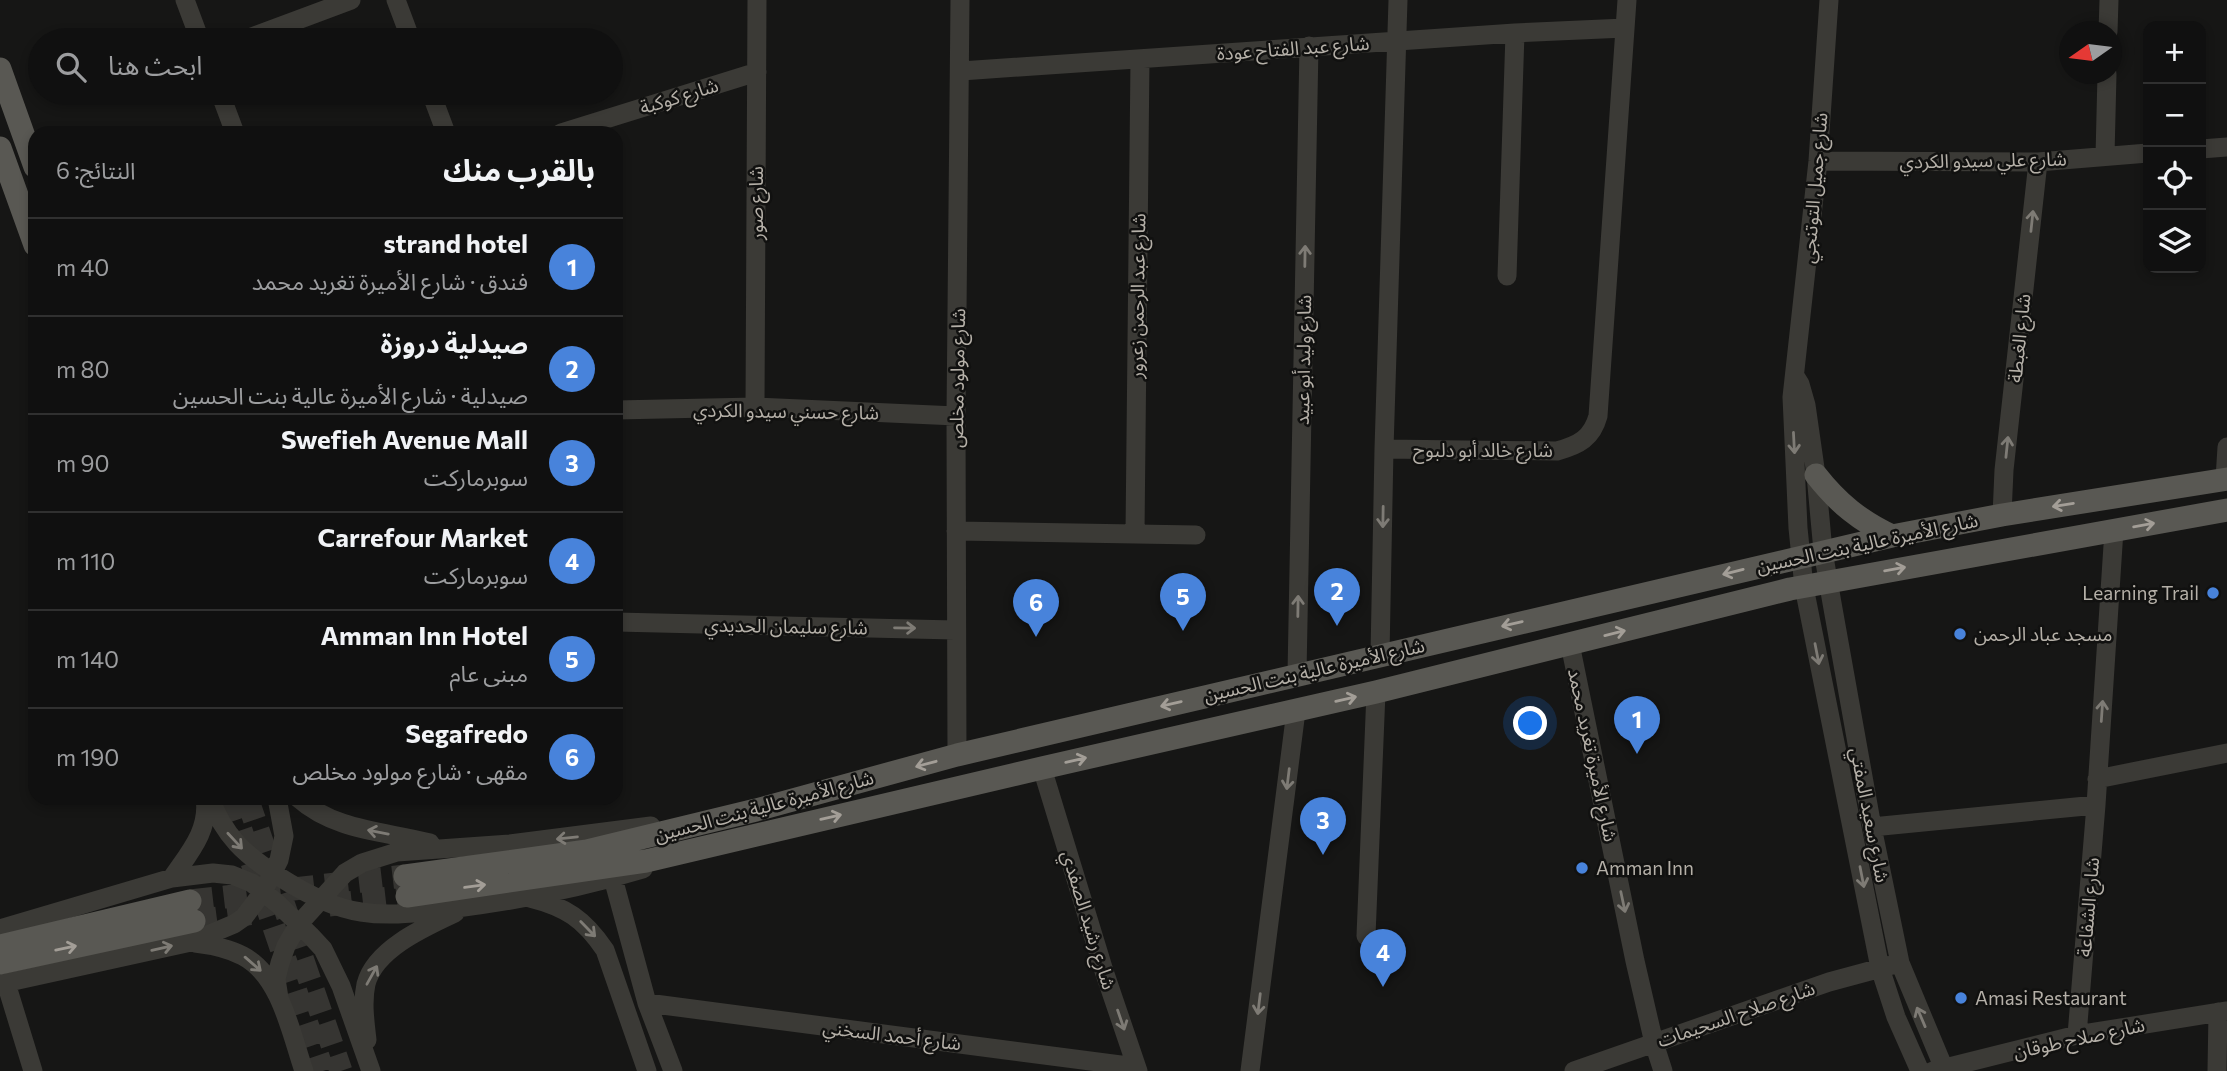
<!DOCTYPE html>
<html lang="ar">
<head>
<meta charset="utf-8">
<style>
	body { margin:0; font-family:Commissioner,"Noto Sans Arabic",sans-serif; background:#1e1e1e; color:#f1f3f6; direction:rtl }
	.controls { position:absolute; right:21px; top:21px; display:grid; overflow:hidden; border-radius:14px; box-shadow:0 4px 10px #0003 }
	.controls button { width:63px; height:63px; display:grid; place-items:center; padding:0; border:0; border-bottom:2px solid #303030; background:#101010; color:#f1f3f6; font:35px sans-serif }
	.compass { position:absolute; left:2059px; top:21px; width:63px; height:63px; border-radius:50%; background:#101010; box-shadow:0 4px 10px #0003; rotate:256deg }
	.you { position:absolute; left:1531px; top:724px; width:24px; height:24px; margin:-18px; border:5px solid #fff; border-radius:50%; background:#1a73e8; box-shadow:0 0 0 10px #1a73e833 }
	.badge { display:grid; place-items:center; width:46px; height:46px; border-radius:50%; background:#4883db; color:#fff; font-size:23px; font-weight:700 }
	.pin { position:absolute; translate:-50% -58px; filter:drop-shadow(0 2px 4px #0008) }
	.pin::after { content:''; position:absolute; top:37px; width:24px; height:21px; background:inherit; clip-path:polygon(0 0,100% 0,50% 100%) }
	.list { margin:0; padding:0; list-style:none }
	h2 { display:flex; justify-content:space-between; align-items:center; height:91px; margin:0; padding:0 28px; font-size:30px }
	h2 small { font-size:23px; font-weight:400; color:#9c9d9f }
	.list li { display:grid; grid-template-columns:46px 1fr auto; gap:21px; align-items:center; box-sizing:border-box; height:98px; padding:0 28px; border-top:2px solid #303030 }
	.list b { display:block; font-size:26px; white-space:nowrap }
	.list p { margin:0; font-size:23px; white-space:nowrap; color:#9c9d9f }
	.list em { font-size:23px; font-style:normal; color:#9c9d9f }
	.icon { flex:none; width:38px; height:38px; fill:none; stroke:currentColor; stroke-width:2; stroke-linecap:round; stroke-linejoin:round }
	.map { position:relative; flex:none; width:2227px; height:1071px; overflow:hidden; direction:ltr }
	.search { position:absolute; background:#101010; box-shadow:0 4px 10px #0003; left:28px; top:28px; width:595px; height:77px; display:flex; align-items:center; gap:18px; box-sizing:border-box; padding:0 24px; border-radius:38px; color:#9c9d9f; font-size:26px }
	.panel { position:absolute; background:#101010; box-shadow:0 4px 10px #0003; left:28px; top:126px; width:595px; height:679px; border-radius:21px; direction:rtl }
	.map>svg:first-child { display:block }
	.lines { fill:none; stroke-linecap:round; stroke-linejoin:round }
	.major-tunnel { stroke:#363532; stroke-width:23; stroke-dasharray:23 11; stroke-linecap:butt }
	.minor { stroke:#3b3a36; stroke-width:19 }
	.major { stroke:#595853; stroke-width:23 }
	.oneway { stroke:#7e7b75 }
	.oneway2 { stroke:#a39e97 }
	.poi-dot { fill:#4883db; stroke:#111110; stroke-width:2.5 }
	.labels { text-anchor:middle; stroke-width:5; stroke-linejoin:round; paint-order:stroke }
	.street-label { font-size:19px; fill:#b5b0a8; stroke:#111110 }
	.poi-label { font-size:19px; fill:#b5b0a8; stroke:#111110; text-anchor:start }
</style>
</head>
<body>
<div class="map">
<svg width="2227" height="1071" viewBox="0 0 2227 1071">
	<rect width="100%" height="100%" fill="#161615"/>
	<g class="lines">
		<path class="major-tunnel" d="M230,798L323,1071
			M247,798L341,1071
			M190,901L405,876
			M329,905L407,896
			M194,921L256,913"/>
		<path class="minor" d="M185,0L200,40
			M396,0L411,40
			M1829,0L1818,161L1792,397L1798,528L1804,587L1880,968L1896,1017L1920,1071
			M2108,32L2109,0
			M244,40L351,0
			M961,71L1515,33L1625,28
			M220,93L235,133
			M431,93L446,133
			M561,133L757,72
			M2201,149L2227,147
			M2105,156L2107,74
			M1818,161L2038,162L2148,153
			M1507,276L1515,33
			M1795,376L1800,384L1806,405L1816,475L1823,551L1832,603L1872,827L1900,963L1945,1071
			M755,407L757,0
			M616,410L755,407L956,416
			M1384,449L1557,451C1579,445 1592,438 1598,416L1627,0
			M2225,479L2227,447
			M2002,515L2004,470L2038,162
			M956,531L1196,535
			M1135,533L1140,59
			M616,622L955,630
			M1570,644L1635,961L1654,1043L1663,1071
			M1380,655L1384,449L1398,0
			M1297,674L1309,46
			M957,755L956,416L960,0
			M1042,768L1104,971L1138,1071
			M2097,779L2227,753
			M210,798C224,836 245,855 278,876C303,892 332,908 361,912C392,917 420,912 450,909C516,901 580,888 643,869
			M298,798C335,831 384,831 430,843
			M1872,827L2096,805
			M172,878C189,853 210,830 205,798
			M613,878L647,1003L673,1071
			M530,898C566,907 584,919 605,950L647,1071
			M0,929L172,878L213,873L232,875L252,883L278,904L310,935L323,949L341,986L371,1071
			M1366,936L1376,692
			M195,943C212,945 228,948 243,956C281,976 291,1034 304,1071
			M6,983L33,1071
			M0,984L191,942L234,924L244,917L263,892L279,860L284,836L277,798
			M279,998L276,979L280,963L286,946L298,925L345,873L362,863L397,852L510,844L651,826
			M647,1003L1136,1067
			M2077,1035L2096,805L2114,530
			M367,1040C365,1022 362,1002 366,984C375,949 425,927 455,913
			M1250,1071L1296,711
			M1574,1071L1829,982L1892,965
			M1933,1071L2077,1035L2227,1011
			M2217,1071L2218,1012"/>
		<path class="major" d="M0,69L35,167
			M0,148L35,245
			M1816,475C1838,503 1860,521 1892,536
			M405,876L587,851L756,810L957,755L1892,536L2002,515L2227,479
			M407,896L646,861L1042,768L1376,692L1790,589L2227,510
			M0,946L190,901
			M0,963L194,921"/>
	</g>
	<defs><path id="oneway-shaft" d="M-6 0H5M1.5-3L5.5 0L1.5 3" fill="none" stroke-width="1.6" stroke-linecap="round" stroke-linejoin="round" transform="scale(1.75)"/></defs>
	<g class="oneway">
		<use href="#oneway-shaft" transform="translate(2032 221) rotate(-84)"/>
		<use href="#oneway-shaft" transform="translate(1305 256) rotate(-89)"/>
		<use href="#oneway-shaft" transform="translate(1794 443) rotate(87)"/>
		<use href="#oneway-shaft" transform="translate(2007 447) rotate(-84)"/>
		<use href="#oneway-shaft" transform="translate(1383 517) rotate(91)"/>
		<use href="#oneway-shaft" transform="translate(1298 606) rotate(-89)"/>
		<use href="#oneway-shaft" transform="translate(905 628) rotate(1)"/>
		<use href="#oneway-shaft" transform="translate(1817 654) rotate(79)"/>
		<use href="#oneway-shaft" transform="translate(2102 711) rotate(-86)"/>
		<use href="#oneway-shaft" transform="translate(1288 779) rotate(97)"/>
		<use href="#oneway-shaft" transform="translate(378 832) rotate(-169)"/>
		<use href="#oneway-shaft" transform="translate(567 838) rotate(174)"/>
		<use href="#oneway-shaft" transform="translate(235 841) rotate(47)"/>
		<use href="#oneway-shaft" transform="translate(1862 877) rotate(79)"/>
		<use href="#oneway-shaft" transform="translate(1623 902) rotate(78)"/>
		<use href="#oneway-shaft" transform="translate(588 929) rotate(46)"/>
		<use href="#oneway-shaft" transform="translate(162 948) rotate(-13)"/>
		<use href="#oneway-shaft" transform="translate(253 964) rotate(41)"/>
		<use href="#oneway-shaft" transform="translate(372 975) rotate(-61)"/>
		<use href="#oneway-shaft" transform="translate(1259 1004) rotate(97)"/>
		<use href="#oneway-shaft" transform="translate(1921 1017) rotate(-113)"/>
		<use href="#oneway-shaft" transform="translate(1121 1020) rotate(71)"/>
	</g>
	<g class="oneway2">
		<use href="#oneway-shaft" transform="translate(2063 505) rotate(171)"/>
		<use href="#oneway-shaft" transform="translate(2144 525) rotate(-10)"/>
		<use href="#oneway-shaft" transform="translate(1895 569) rotate(-10)"/>
		<use href="#oneway-shaft" transform="translate(1733 572) rotate(166)"/>
		<use href="#oneway-shaft" transform="translate(1512 624) rotate(167)"/>
		<use href="#oneway-shaft" transform="translate(1615 633) rotate(-14)"/>
		<use href="#oneway-shaft" transform="translate(1346 699) rotate(-13)"/>
		<use href="#oneway-shaft" transform="translate(1171 704) rotate(167)"/>
		<use href="#oneway-shaft" transform="translate(1076 760) rotate(-13)"/>
		<use href="#oneway-shaft" transform="translate(926 764) rotate(165)"/>
		<use href="#oneway-shaft" transform="translate(831 817) rotate(-13)"/>
		<use href="#oneway-shaft" transform="translate(475 886) rotate(-8)"/>
		<use href="#oneway-shaft" transform="translate(66 948) rotate(-12)"/>
	</g>
	<g class="poi-dot">
		<circle cx="2213" cy="593" r="7"/>
		<circle cx="1960" cy="634" r="7"/>
		<circle cx="1582" cy="868" r="7"/>
		<circle cx="1961" cy="998" r="7"/>
	</g>
	<g class="labels">
		<g class="street-label">
			<text transform="translate(1293 48) rotate(-4)" y="7">شارع عبد الفتاح عودة</text>
			<text transform="translate(679 96) rotate(-17)" y="7">شارع كوكبة</text>
			<text transform="translate(1983 160) rotate(-1)" y="7">شارع علي سيدو الكردي</text>
			<text transform="translate(1814 188) rotate(-85)" y="7">شارع جميل التوتنجي</text>
			<text transform="translate(756 203) rotate(-90)" y="7">شارع صور</text>
			<text transform="translate(1137 296) rotate(-89)" y="7">شارع عبد الرحمن زعرور</text>
			<text transform="translate(2019 338) rotate(-84)" y="7">شارع الغبطة</text>
			<text transform="translate(1303 360) rotate(-89)" y="7">شارع وليد أبو عبيد</text>
			<text transform="translate(957 378) rotate(-89)" y="7">شارع مولود مخلص</text>
			<text transform="translate(786 411) rotate(1)" y="7">شارع حسني سيدو الكردي</text>
			<text x="1483" y="457">شارع خالد أبو دلبوح</text>
			<text transform="translate(1867 543) rotate(-12)" y="7">شارع الأميرة عالية بنت الحسين</text>
			<text transform="translate(786 626) rotate(1)" y="7">شارع سليمان الحديدي</text>
			<text transform="translate(1314 670) rotate(-13)" y="7">شارع الأميرة عالية بنت الحسين</text>
			<text transform="translate(1593 755) rotate(78)" y="7">شارع الأميرة تغريد محمد</text>
			<text transform="translate(764 806) rotate(-15)" y="7">شارع الأميرة عالية بنت الحسين</text>
			<text transform="translate(1870 815) rotate(79)" y="7">شارع سعيد المفتي</text>
			<text transform="translate(2088 907) rotate(-85)" y="7">شارع الشفاعة</text>
			<text transform="translate(1089 920) rotate(73)" y="7">شارع رشيد الصفدي</text>
			<text transform="translate(1736 1014) rotate(-19)" y="7">شارع صلاح السحيمات</text>
			<text transform="translate(892 1035) rotate(7)" y="7">شارع أحمد السخني</text>
			<text transform="translate(2079 1038) rotate(-12)" y="7">شارع صلاح طوقان</text>
		</g>
		<g class="poi-label">
			<text x="2199" y="600" text-anchor="end">Learning Trail</text>
			<text x="1974" y="641">مسجد عباد الرحمن</text>
			<text x="1596" y="875">Amman Inn</text>
			<text x="1975" y="1005">Amasi Restaurant</text>
		</g>
	</g>
</svg>
<div class="controls">
<button>+</button>
<button>−</button>
<button><svg class="icon" aria-label="locate" viewBox="0 0 24 24"><circle cx="12" cy="12" r="6"/><path d="M12 2v4M12 18v4M2 12h4M18 12h4"/></svg></button>
<button><svg class="icon" aria-label="layers" viewBox="0 0 24 24"><path d="M12 4l9 5-9 5-9-5zM3 14l9 5 9-5"/></svg></button>
</div>
<svg class="compass" viewBox="-18 -18 36 36"><path d="M0-13l5 13h-10z" fill="#e53935"/><path d="M0 13l5-13h-10z" fill="#9c9d9f"/></svg>
<div class="you"></div>
<div class="pin badge" style="left:1637px;top:754px">1</div>
<div class="pin badge" style="left:1337px;top:626px">2</div>
<div class="pin badge" style="left:1323px;top:855px">3</div>
<div class="pin badge" style="left:1383px;top:987px">4</div>
<div class="pin badge" style="left:1183px;top:631px">5</div>
<div class="pin badge" style="left:1036px;top:637px">6</div>
<div class="search"><svg class="icon" aria-label="search" viewBox="0 0 24 24"><circle cx="10" cy="10" r="6"/><path d="M15 15l6 6"/></svg>ابحث هنا</div>
<section class="panel">
<h2>بالقرب منك<small>النتائج: 6</small></h2>
<ul class="list">
<li><span class="badge">1</span><div><b>strand hotel</b><p>فندق · شارع الأميرة تغريد محمد</p></div><em>40 m</em></li>
<li><span class="badge">2</span><div><b>صيدلية دروزة</b><p>صيدلية · شارع الأميرة عالية بنت الحسين</p></div><em>80 m</em></li>
<li><span class="badge">3</span><div><b>Swefieh Avenue Mall</b><p>سوبرماركت</p></div><em>90 m</em></li>
<li><span class="badge">4</span><div><b>Carrefour Market</b><p>سوبرماركت</p></div><em>110 m</em></li>
<li><span class="badge">5</span><div><b>Amman Inn Hotel</b><p>مبنى عام</p></div><em>140 m</em></li>
<li><span class="badge">6</span><div><b>Segafredo</b><p>مقهى · شارع مولود مخلص</p></div><em>190 m</em></li>
</ul>
</section>
</div>
</body>
</html>
